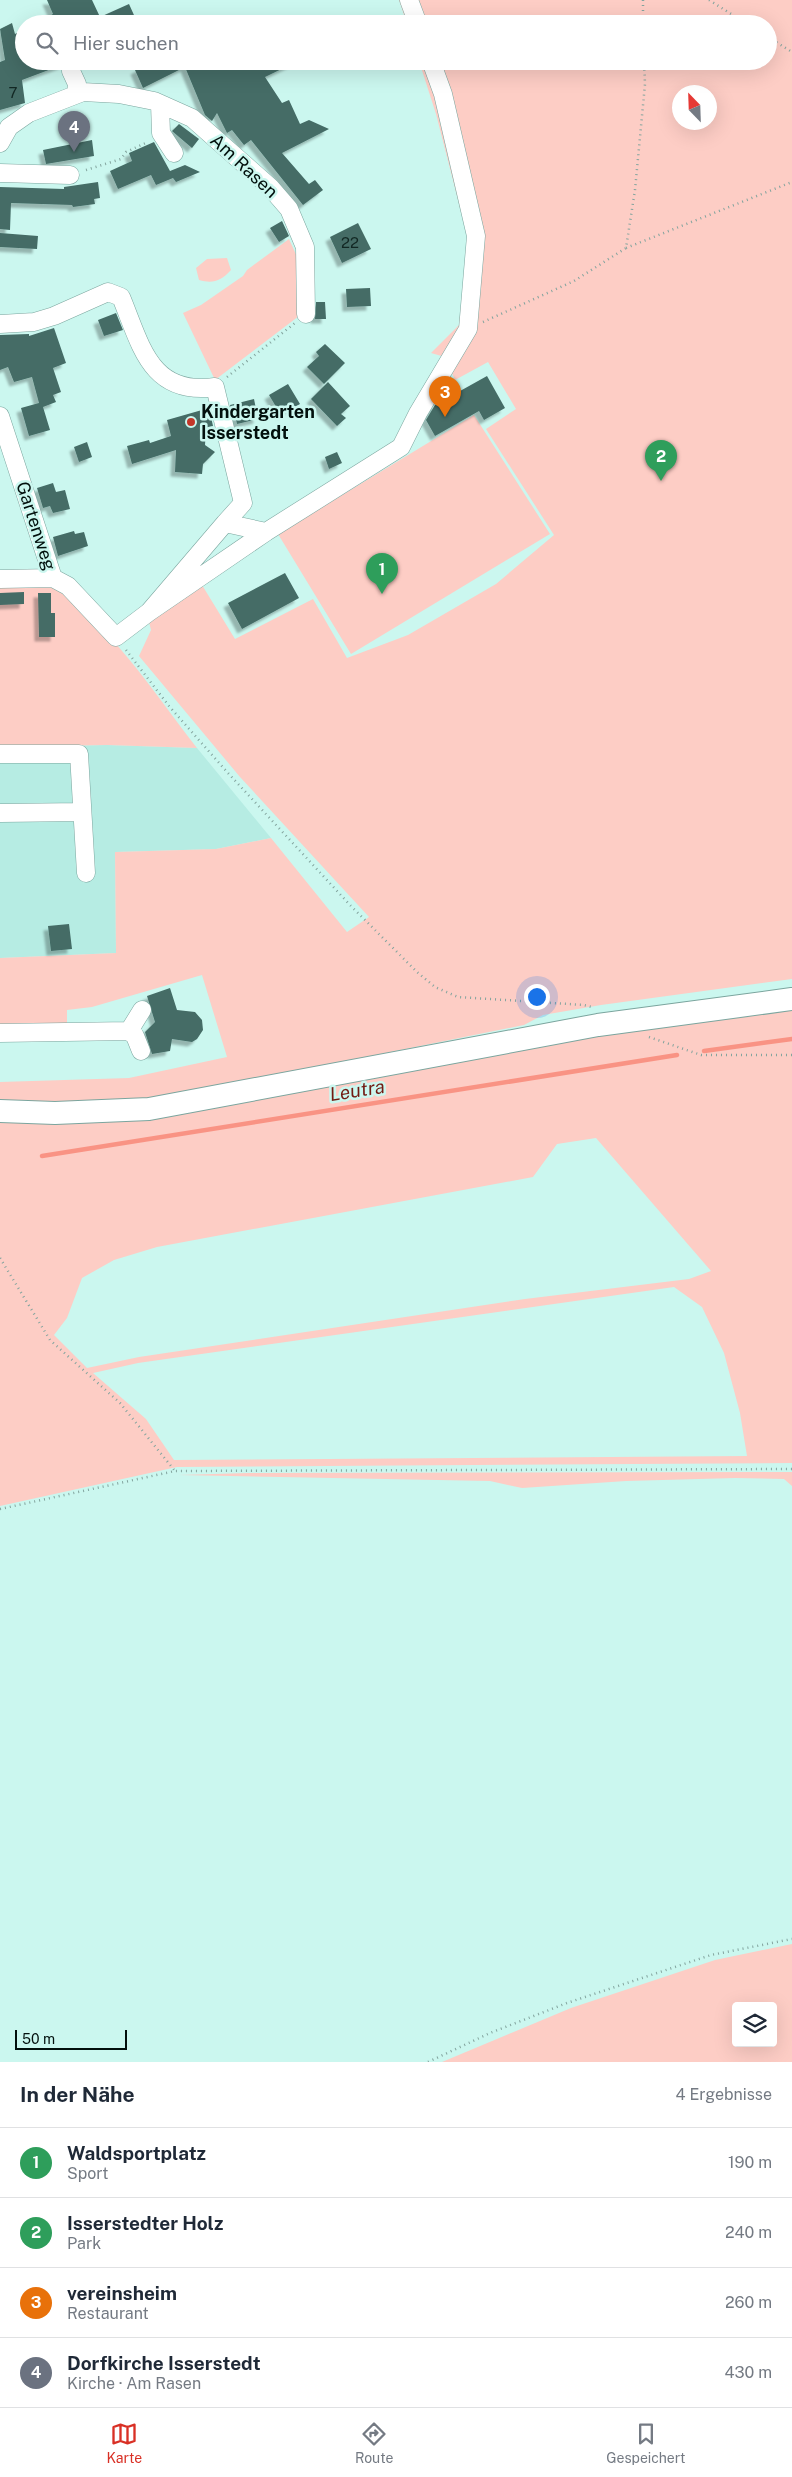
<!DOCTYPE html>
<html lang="de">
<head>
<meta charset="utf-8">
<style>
	body { margin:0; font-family:"Public Sans",sans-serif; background:#f6f6f7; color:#1f2937 }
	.controls { position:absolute; right:15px; bottom:15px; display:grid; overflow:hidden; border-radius:5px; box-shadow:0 5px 20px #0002 }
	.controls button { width:45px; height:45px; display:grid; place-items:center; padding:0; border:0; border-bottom:1px solid #e0e1e3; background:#fff; color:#1f2937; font:25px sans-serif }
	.compass { position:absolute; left:672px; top:85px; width:45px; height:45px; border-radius:50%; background:#fff; box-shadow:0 5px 20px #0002; rotate:337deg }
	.scale { position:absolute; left:15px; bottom:12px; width:112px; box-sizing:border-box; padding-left:5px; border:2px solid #02100d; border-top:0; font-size:14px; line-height:18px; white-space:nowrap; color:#02100d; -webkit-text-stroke:4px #cbf7ef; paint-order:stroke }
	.you { position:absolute; left:536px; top:996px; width:18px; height:18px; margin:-12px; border:4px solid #fff; border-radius:50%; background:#1a73e8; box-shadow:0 0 0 8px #1a73e833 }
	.badge { display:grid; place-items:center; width:32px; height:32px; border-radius:50%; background:#d93025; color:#fff; font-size:16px; font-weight:700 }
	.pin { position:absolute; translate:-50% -41px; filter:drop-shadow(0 1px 2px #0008) }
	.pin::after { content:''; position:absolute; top:26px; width:18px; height:15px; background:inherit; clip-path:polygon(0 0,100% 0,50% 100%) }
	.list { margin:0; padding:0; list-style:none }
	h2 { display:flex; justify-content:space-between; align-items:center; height:65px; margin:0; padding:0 20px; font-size:21px }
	h2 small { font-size:16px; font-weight:400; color:#747a83 }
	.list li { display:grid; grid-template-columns:32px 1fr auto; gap:15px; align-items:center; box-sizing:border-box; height:70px; padding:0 20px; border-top:1px solid #e0e1e3 }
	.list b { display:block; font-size:19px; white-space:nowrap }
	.list p { margin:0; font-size:16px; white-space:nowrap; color:#747a83 }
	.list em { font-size:16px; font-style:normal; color:#747a83 }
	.icon { flex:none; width:28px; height:28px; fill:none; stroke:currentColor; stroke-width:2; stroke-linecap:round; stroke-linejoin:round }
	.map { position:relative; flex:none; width:792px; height:2062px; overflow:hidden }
	.search { position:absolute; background:#fff; box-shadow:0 5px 20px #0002; left:15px; right:15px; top:15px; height:55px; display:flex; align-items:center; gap:12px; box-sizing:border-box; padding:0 18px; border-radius:28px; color:#747a83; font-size:19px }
	.sheet { height:345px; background:#fff }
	nav { display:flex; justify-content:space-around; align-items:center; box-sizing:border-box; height:70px; border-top:1px solid #e0e1e3; background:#fff; font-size:14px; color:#747a83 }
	nav a { display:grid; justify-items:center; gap:2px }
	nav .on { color:#d93025 }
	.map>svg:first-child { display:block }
	.built { fill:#b6ece3 }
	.green { fill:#fdcdc5; fill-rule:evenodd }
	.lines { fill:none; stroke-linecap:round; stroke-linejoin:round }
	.stream { stroke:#f99384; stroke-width:4.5 }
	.building { fill:#446c66; filter:url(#shadow) }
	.minor-casing { stroke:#7ba59e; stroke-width:19 }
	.major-casing { stroke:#7ba59e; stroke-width:24 }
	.path { stroke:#83a49e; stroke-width:2.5; stroke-dasharray:1 4; stroke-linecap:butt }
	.minor { stroke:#fff; stroke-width:18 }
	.major { stroke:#fff; stroke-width:22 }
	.poi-dot { fill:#c33629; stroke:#cbf7ef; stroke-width:2 }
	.labels { text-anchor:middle; stroke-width:5; stroke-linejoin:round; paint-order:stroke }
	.number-label { font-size:15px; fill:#122723 }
	.street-label { font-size:18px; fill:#02100d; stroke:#cbf7ef }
	.poi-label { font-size:18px; font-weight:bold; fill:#02100d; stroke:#cbf7ef; text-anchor:start }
	.water-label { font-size:19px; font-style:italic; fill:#721a12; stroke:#cbf7ef }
</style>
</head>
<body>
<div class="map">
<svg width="792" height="2062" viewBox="0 0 792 2062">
	<defs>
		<filter id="shadow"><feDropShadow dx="-4.5" dy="4.5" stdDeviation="1" flood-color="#0004"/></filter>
	</defs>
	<rect width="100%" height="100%" fill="#cbf7ef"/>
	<path class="built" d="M107,745L197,748L271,838L216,849L115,852L116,953L0,958V747Z"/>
	<path class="green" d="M399,0H792V979L601,1005L543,1015L524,1025L149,1101L0,1102V1082L129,1078L227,1057L202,975L92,1007L67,1010V1029H0V958L116,953L115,852L216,849L271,838L347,932L369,917L240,777L139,656L151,630L149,622L202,585L235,639L313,599L347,658L408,635L496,584L554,535L486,429L516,409L488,362L455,380L445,357L431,353L459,325L468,239L436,114L419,61H768V24H407ZM680,92H710V122H680Z
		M289,239L299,261V316L215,380L183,313L201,305L243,276L247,270Z
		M227,258L231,270C221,281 213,284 199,280L196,268L207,259Z
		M474,415L550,534L351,654L278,534Z
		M50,585C109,622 154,693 197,748L107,745L0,747V586Z
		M792,1008V1463L177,1467L0,1506V1117L59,1122L540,1043ZM596,1138L711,1271L689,1279L525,1299L139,1357L87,1368L54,1335L67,1318L82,1278L114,1260L157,1247L533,1177L557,1144ZM674,1287L702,1307L724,1353L740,1413L747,1456L174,1460L146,1419L93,1373L138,1363Z
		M774,1472H792V1486L784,1479L735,1478L626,1481L522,1488L490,1481L178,1475L249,1473Z
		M792,1944V2062H442L571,2008L715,1960ZM736,2006H773V2043H736Z"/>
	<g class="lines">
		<path class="stream" d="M704,1051L792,1039
			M42,1156L677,1055"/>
	</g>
	<path class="building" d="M47,0H92L100,17L129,4L138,24H34L53,14Z
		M12,23L15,34L24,29V61H67L62,65L22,80L25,103L0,110V62L5,60L0,29Z
		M153,61H298L265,77L282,103L289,100L300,124L309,120L329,129L282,153L309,184L315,180L323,190L303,205L251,140L244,145L232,130L227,133L217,113L212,121L205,115L185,67L143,88L135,70Z
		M179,124L199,139L192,148L172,131Z
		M92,140L94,156L46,164L43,150Z
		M154,142L170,171L185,165L200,172L176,182L173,178L156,185L151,175L118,189L110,171L132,161L129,153Z
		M98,182L100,198L94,199L95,204L73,207L72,205L11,203L10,230L0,229V187L64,189V187Z
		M282,221L289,236L279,242L270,228Z
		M358,223L371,249L342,263L330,237Z
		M0,233L38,236L37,249L0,247Z
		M370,288L371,306L347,307L346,289Z
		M316,302H325L326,319H315Z
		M116,313L123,330L104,336L98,320Z
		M54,328L66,363L53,368L61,392L53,395L56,402L43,407L50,430L29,436L21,408L39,403L32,377L14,382L8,367L0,370V335L29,334V336Z
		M325,344L345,363L324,384L307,367L319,356L316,352Z
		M487,376L505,408L484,420L479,411L435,436L426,420L435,405Z
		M328,382L350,406L341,414L346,418L337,426L311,399Z
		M288,384L300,404L281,415L269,395Z
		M254,399L258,419L237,424L236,419L234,420L230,405Z
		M209,408L213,426L206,428L205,445L215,452L203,464L202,474L175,472L176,450L132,464L127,446L149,440L150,443L171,436L167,420Z
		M87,442L92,457L79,462L74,447Z
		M337,452L342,463L329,469L325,457Z
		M53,483L56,492L65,490L70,509L53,513L50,506L43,508L37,488Z
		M74,531L75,534L84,532L88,546L58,556L53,537Z
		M285,573L299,598L242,629L228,603Z
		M24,592V604L0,605V593Z
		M38,593H51V613H55V637H39Z
		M69,924L72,949L51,951L48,926Z
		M170,988L177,1010L195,1012L202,1020L203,1030L197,1039L192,1042L172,1039L170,1051L152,1054L145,1032L155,1022L147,996Z"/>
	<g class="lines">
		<g class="minor-casing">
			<path id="minor" d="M409,0L418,24
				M71,71L77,84L76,94
				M160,104L161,133L174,153
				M0,143L9,127L29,113L83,92L119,94L154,101L192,118L270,187L289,209L305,247L306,314
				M0,173L70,175
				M0,324L34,322L54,316L108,292L121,297C141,345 150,396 215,387L243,503L225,523L266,532
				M0,416L53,578L68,586L116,637L149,612L225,523
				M0,579L53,578
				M149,612L266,532L401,447L418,413L468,329L476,236L443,94L431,61
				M0,754H79L86,873
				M0,813L82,812
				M129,1031L135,1036L141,1051
				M0,1033L129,1031L142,1010"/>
		</g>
		<g class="major-casing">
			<path id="major" d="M0,1111L55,1113L149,1109L598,1025L792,999"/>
		</g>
		<path class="path" d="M643,0V24
			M709,0L747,24
			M768,37L792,52
			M86,170L121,159L126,152L148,142
			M626,248L792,182
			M483,322L574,281L626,248L635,190L645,84L644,61
			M227,377L295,323
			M126,650L169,706L228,773L350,905L417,972L435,987L458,997L584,1005L592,1007
			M649,1037L701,1055H792
			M0,1258L50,1340L120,1403L175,1471
			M0,1509L175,1471L792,1469
			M428,2062L490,2033L567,2003L711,1955L792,1939"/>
		<use href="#minor" class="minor"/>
		<use href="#major" class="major"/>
	</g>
	<circle class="poi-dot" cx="191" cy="422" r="5"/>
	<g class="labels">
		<g class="number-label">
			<text x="13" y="98">7</text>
			<text x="350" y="248">22</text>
		</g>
		<g class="street-label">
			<text transform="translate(244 166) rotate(43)" y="6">Am Rasen</text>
			<text transform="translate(36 526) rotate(72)" y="6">Gartenweg</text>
		</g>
		<g class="poi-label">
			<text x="201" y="418">Kindergarten<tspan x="201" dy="21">Isserstedt</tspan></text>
		</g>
		<g class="water-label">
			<text transform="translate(357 1090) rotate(-9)" y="7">Leutra</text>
		</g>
	</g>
</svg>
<div class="controls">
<button><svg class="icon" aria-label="layers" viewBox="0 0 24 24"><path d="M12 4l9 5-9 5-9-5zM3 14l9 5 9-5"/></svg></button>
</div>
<svg class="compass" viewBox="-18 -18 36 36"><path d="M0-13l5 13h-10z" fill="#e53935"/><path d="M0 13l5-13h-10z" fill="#747a83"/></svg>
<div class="scale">50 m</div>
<div class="you"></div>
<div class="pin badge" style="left:382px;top:594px;background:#2e9e5b">1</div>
<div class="pin badge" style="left:661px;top:481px;background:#2e9e5b">2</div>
<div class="pin badge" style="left:445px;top:417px;background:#e8710a">3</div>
<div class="pin badge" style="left:74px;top:152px;background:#6b7280">4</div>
<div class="search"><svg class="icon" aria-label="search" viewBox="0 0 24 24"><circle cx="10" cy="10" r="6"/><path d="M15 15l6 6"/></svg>Hier suchen</div>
</div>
<section class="sheet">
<h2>In der Nähe<small>4 Ergebnisse</small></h2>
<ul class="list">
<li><span class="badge" style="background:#2e9e5b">1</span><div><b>Waldsportplatz</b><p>Sport</p></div><em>190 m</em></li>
<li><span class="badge" style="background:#2e9e5b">2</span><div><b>Isserstedter Holz</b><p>Park</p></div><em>240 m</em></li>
<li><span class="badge" style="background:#e8710a">3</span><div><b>vereinsheim</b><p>Restaurant</p></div><em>260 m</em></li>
<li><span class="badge" style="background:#6b7280">4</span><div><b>Dorfkirche Isserstedt</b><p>Kirche · Am Rasen</p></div><em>430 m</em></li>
</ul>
</section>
<nav>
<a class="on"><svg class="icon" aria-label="map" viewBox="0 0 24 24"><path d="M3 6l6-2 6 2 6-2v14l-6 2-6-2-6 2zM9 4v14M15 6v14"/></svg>Karte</a>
<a><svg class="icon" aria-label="directions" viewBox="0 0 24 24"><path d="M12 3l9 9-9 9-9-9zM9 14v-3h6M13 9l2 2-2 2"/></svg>Route</a>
<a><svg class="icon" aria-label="saved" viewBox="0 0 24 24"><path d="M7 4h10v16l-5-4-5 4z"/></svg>Gespeichert</a>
</nav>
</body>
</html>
